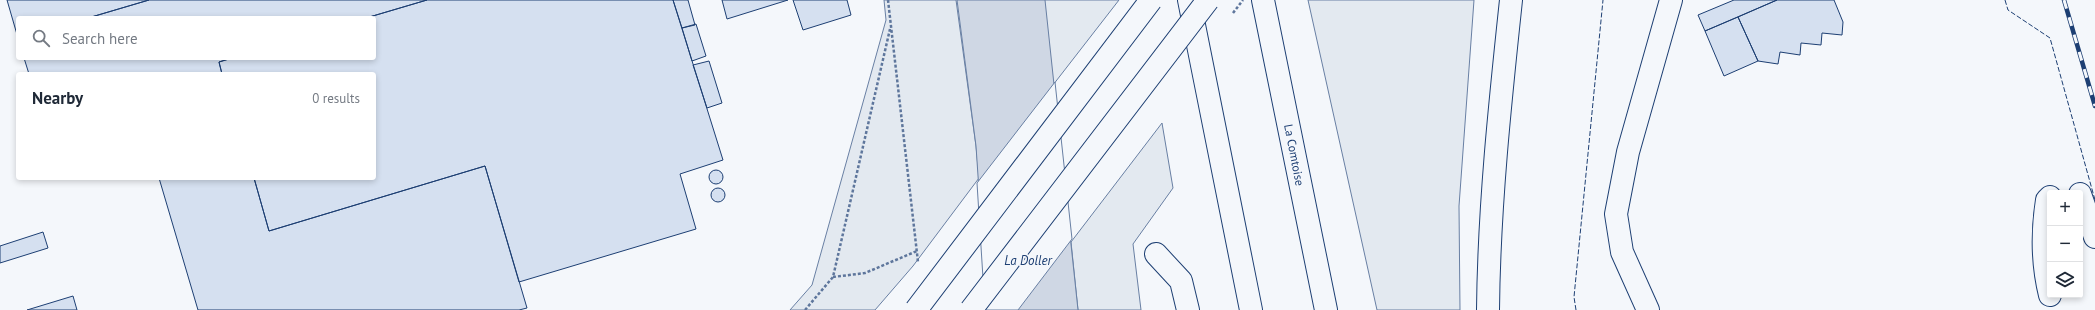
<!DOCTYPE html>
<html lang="en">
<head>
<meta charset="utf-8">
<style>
	body { margin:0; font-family:"PT Sans",sans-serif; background:#f6f6f7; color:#1f2937 }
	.controls { position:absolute; right:12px; bottom:12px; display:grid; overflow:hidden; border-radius:4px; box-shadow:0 2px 6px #0003 }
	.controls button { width:36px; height:36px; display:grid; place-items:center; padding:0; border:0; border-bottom:1px solid #e0e1e3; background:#fff; color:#1f2937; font:20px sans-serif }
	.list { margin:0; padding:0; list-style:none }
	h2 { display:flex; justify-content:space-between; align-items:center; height:52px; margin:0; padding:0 16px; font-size:17px }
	h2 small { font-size:13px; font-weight:400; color:#747a83 }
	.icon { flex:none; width:22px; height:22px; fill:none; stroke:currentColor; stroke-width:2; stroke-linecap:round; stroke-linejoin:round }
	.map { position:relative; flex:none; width:2095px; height:310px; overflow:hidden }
	.search { position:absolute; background:#fff; box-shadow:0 2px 6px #0003; left:16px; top:16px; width:360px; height:44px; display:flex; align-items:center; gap:10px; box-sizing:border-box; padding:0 14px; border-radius:4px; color:#747a83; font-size:15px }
	.panel { position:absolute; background:#fff; box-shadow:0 2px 6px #0003; left:16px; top:72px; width:360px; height:108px; border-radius:4px }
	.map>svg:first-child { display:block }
	.green { fill:#e3e9f0; stroke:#687fa3 }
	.water { fill:#cfd7e4; stroke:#687fa3 }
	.pier { fill:#f4f7fb; stroke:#687fa3 }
	.building { fill:#d5e0f0; stroke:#1d3f73 }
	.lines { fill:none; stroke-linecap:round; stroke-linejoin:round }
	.minor-casing { stroke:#1d3f73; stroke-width:24 }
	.highway-casing { stroke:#1d3f73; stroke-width:24 }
	.path { stroke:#5e769c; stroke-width:2.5; stroke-dasharray:3 2; stroke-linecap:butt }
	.minor { stroke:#f4f7fb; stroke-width:22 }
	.highway { stroke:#f4f7fb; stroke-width:22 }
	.rail-casing { stroke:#1d3f73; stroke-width:4.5 }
	.rail { stroke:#f4f7fb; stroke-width:3; stroke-dasharray:9; stroke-linecap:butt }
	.major-bridge-casing { stroke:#1d3f73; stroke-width:24; stroke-linecap:butt }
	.path-bridge { stroke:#5e769c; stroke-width:2.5; stroke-dasharray:3 2; stroke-linecap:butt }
	.major-bridge { stroke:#f4f7fb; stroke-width:22 }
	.fence { stroke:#1d3f73; stroke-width:1; stroke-dasharray:5 2; stroke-linecap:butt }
	.labels { text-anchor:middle; stroke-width:3; stroke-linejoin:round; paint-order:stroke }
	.street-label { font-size:12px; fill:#1d3f73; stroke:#f4f7fb }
	.water-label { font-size:13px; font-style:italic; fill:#1d3f73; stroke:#f4f7fb }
</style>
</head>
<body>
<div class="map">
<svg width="2095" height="310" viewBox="0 0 2095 310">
	<rect width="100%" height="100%" fill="#f4f7fb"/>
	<path class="green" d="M884,0H956L976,146L979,178L913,266L875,310H790L812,285L886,20Z
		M1044,0H1119L1053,85Z
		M1308,0H1474L1459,206L1460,310H1377Z
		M1162,123L1173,188L1133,244L1141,310H1078L1071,242Z"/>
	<path class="water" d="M957,0H1045L1078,310H987L976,146Z"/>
	<path class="pier" d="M1055,82L1072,239L1018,310H985L977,183Z"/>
	<path class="building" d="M7,0H149L88,18H18V38Z
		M149,0H427L366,18H88Z
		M427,0H673L723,160L680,174L696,229L519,282L485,166L269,231L254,178H374V74H222L219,62L232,58H374V18H366Z
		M673,0H688L695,25L682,28Z
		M722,0H788L727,19Z
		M793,0H847L851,15L803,30Z
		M1734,0H1777L1705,31L1698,15Z
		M1777,0H1834L1843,22L1842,35L1822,33L1821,45L1801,43L1800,55L1780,52L1778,64L1758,61L1738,17Z
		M1738,17L1758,61L1724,76L1705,31Z
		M696,24L706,56L692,61L682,28Z
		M24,58H232L219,62L222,74H29Z
		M709,61L722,103L707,108L693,65Z
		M485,166L527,308L519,310H198L159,178H254L269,231Z
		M709 177a7 7 0 1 1 14 0a7 7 0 1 1-14 0Z
		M711 195a7 7 0 1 1 14 0a7 7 0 1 1-14 0Z
		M43,232L48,248L0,263V246Z
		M73,296L77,310H27Z"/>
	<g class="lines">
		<g class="minor-casing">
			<path id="minor" d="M2080,194L2095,237
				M2050,197L2047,200C2042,232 2042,263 2050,295
				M1156,254L1181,281L1188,310
				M1648,310L1622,252L1616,214L1628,152L1671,0"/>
		</g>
		<g class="highway-casing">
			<path id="highway" d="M1189,0L1251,310
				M1263,0L1326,310
				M1488,310C1489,207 1500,103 1511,0"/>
		</g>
		<path class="path" d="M888,0L918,262
			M833,277L865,273L917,251
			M805,310L833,277L890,29"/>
		<use href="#minor" class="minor"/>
		<use href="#highway" class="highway"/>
		<g class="rail-casing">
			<path id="rail" d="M2064,0L2095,106"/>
		</g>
		<use href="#rail" class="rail"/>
		<g class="major-bridge-casing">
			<path id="major-bridge" d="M916,310L1151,0
				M971,310L1208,0"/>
		</g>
		<path class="path-bridge" d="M1233,13L1243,0"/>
		<use href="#major-bridge" class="major-bridge"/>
		<path class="fence" d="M2005,0L2008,10L2050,38L2095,200
			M1576,310L1574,297L1603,0"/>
	</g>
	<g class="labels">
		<g class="street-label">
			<text transform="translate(1294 155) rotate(79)" y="4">La Comtoise</text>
		</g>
		<g class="water-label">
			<text x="1028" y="265">La Doller</text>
		</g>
	</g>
</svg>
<div class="controls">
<button>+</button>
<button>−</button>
<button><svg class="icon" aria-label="layers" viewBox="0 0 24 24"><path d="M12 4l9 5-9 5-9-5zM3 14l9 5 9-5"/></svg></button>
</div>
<div class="search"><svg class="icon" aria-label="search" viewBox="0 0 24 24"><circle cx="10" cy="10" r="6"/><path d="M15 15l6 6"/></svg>Search here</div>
<section class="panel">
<h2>Nearby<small>0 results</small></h2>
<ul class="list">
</ul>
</section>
</div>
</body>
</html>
